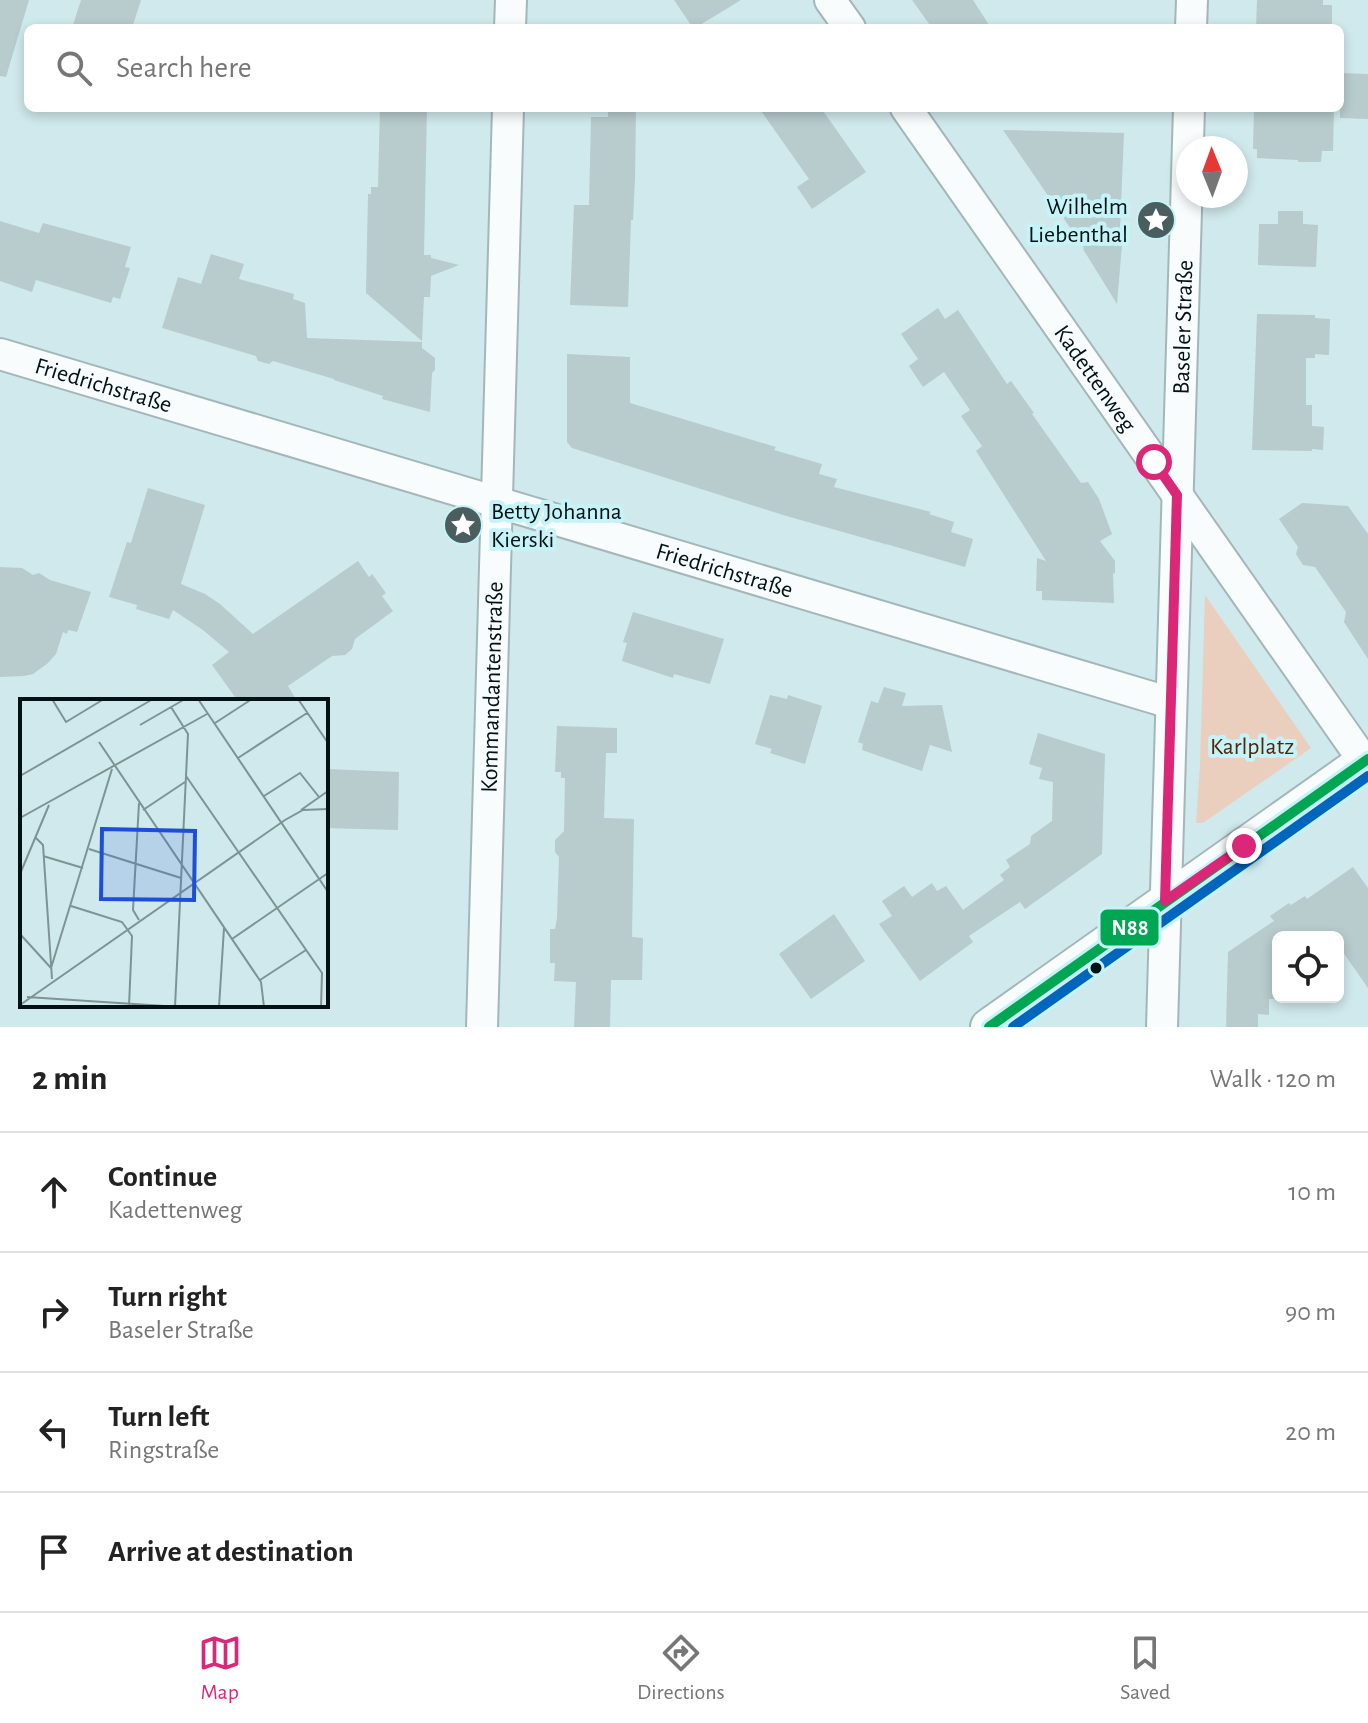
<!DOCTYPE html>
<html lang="en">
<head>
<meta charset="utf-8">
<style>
	body { margin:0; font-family:"Alegreya Sans",sans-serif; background:#f2f2f2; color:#222 }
	.controls { position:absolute; right:24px; bottom:24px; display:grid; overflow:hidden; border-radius:12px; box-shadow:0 4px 12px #0003 }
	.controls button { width:72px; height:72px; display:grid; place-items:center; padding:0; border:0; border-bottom:2px solid #e0e0e0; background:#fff; color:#222; font:40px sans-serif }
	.compass { position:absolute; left:1176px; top:136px; width:72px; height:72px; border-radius:50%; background:#fff; box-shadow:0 4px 12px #0003; rotate:359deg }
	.stop { position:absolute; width:24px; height:24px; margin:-18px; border:6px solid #db2777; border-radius:50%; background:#fff }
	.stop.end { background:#db2777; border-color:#fff; box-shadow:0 2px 8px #0008 }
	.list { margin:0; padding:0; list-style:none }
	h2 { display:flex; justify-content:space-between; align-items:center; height:104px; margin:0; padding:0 32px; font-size:34px }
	h2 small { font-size:26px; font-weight:400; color:#767676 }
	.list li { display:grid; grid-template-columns:52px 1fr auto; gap:24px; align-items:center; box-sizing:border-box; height:120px; padding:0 32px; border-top:2px solid #e0e0e0 }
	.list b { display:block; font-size:30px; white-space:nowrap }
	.list p { margin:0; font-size:26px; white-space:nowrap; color:#767676 }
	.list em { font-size:26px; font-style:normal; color:#767676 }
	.icon { flex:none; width:44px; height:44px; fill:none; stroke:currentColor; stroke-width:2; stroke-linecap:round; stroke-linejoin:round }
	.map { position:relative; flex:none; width:1368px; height:1027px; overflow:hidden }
	.search { position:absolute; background:#fff; box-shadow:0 4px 12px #0003; left:24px; right:24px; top:24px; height:88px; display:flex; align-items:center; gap:20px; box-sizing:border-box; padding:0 28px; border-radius:12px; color:#767676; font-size:30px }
	.sheet { height:584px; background:#fff }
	nav { display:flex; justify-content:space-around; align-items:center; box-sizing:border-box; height:112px; border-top:2px solid #e0e0e0; background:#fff; font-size:22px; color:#767676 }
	nav a { display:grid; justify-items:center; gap:4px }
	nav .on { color:#db2777 }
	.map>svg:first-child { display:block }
	.green { fill:#eacfbe }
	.building { fill:#b8cbcd }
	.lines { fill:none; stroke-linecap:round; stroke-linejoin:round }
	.minor-casing { stroke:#a3b7b9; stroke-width:34 }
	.tertiary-casing { stroke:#a3b7b9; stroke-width:40 }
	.minor { stroke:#f8fcfc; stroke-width:30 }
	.tertiary { stroke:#f8fcfc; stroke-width:36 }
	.bus-1-casing { stroke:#c5f3f7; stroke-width:16 }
	.bus-2-casing { stroke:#c5f3f7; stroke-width:16 }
	.bus-1 { stroke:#00a651; stroke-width:10 }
	.bus-2 { stroke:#0065bd; stroke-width:10 }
	.route { stroke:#db2777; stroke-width:10 }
	.bus-dot { fill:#021113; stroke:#c5f3f7; stroke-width:3 }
	.labels { text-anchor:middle; stroke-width:8; stroke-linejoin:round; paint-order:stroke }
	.poi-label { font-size:24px; fill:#021113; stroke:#c5f3f7; text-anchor:end }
	.street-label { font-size:24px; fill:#021113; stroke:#c5f3f7 }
	.park-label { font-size:24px; fill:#54240b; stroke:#c5f3f7 }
	.inset-road { fill:none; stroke:#7e9395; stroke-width:2 }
	.view { fill:#1d4ed8; fill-opacity:0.15; stroke:#1d4ed8; stroke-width:4 }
	.inset-edge { fill:none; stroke:#021113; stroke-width:4 }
	.line-badge { stroke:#c5f3f7; stroke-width:3 }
	.badge-label { font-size:22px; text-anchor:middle; font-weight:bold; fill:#fff }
</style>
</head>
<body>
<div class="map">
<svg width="1368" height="1027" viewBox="0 0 1368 1027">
	<rect width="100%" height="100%" fill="#d0e9ec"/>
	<path class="green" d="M1205,595L1311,748L1203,823H1196L1200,764Z"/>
	<path class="building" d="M0,0H29L6,77L0,76Z
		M81,0H141L132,28H72Z
		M674,0H741L695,28H693Z
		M912,0H973L991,28H932Z
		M1257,0H1323V5H1332V28H1256Z
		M1340,73L1368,74V119L1340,118Z
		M380,108H427L424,255H431V258L459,265L431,276L430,297H424L422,341L366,293L368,194H371V187H378Z
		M608,108H636L635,178L633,220H631L628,307L570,305L574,205H589L591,117H608Z
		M759,108H821L866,172L812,209L797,187L809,179Z
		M1254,108H1334L1333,151H1322L1321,162H1298V160L1257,158V149H1253Z
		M1003,130L1124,133L1120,230L1123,233L1117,304L1083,249L1084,248Z
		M1278,211H1303V224L1318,225L1316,267L1258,265L1259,224H1278Z
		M0,221L39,233L43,223L131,247L125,267L130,268L120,299L113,297L111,303L36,280L32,292L0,281Z
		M211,254L244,264L239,279L294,294L293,299L305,303L307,338L422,342V348L435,358V370L432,373L430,412L382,399L383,396L334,380V379L273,361L269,364L258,361L256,356L162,328L178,277L201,284Z
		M938,308L945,319L958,310L1007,384L1011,381L1034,413L1032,414L1081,483L1088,482L1099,499L1112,534L1100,541L1115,561V573L1113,574L1114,603L1042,600V591H1036L1037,558L1046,561L976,451L982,446L961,416L970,410L944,372L923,387L909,366L918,359L901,334Z
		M1257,314L1315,315V318L1330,319L1329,355L1315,354V358H1306V405H1312V426L1324,427L1323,450L1312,449V451L1252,450Z
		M567,354L630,357V403L776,447L774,450L822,464L819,474L837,479L834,487L931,512L929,514L954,522L951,532L973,539L965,567L886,544L884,546L885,544L783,515L572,448L567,442Z
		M148,488L205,505L181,584L205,594L220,604L253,634L358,561L369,577L372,574L386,593L382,596L393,611L355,639L352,649L345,655L332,656L288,686L297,701H238L212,665L229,652L203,630L173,610L169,619L136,609L137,605L109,597L127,542L131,543Z
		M1302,503L1348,506L1368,534V659L1344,622L1346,612L1315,567L1303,565L1296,554L1298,547L1279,519Z
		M0,567L22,568L33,575L39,573L50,580L91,592L77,632L68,630L67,634L63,632L56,654L48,663L33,674L24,676L0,677Z
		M633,612L724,639L710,684L674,674L673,678L622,661L627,643L623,642Z
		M884,687L906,693L902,706L942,705L952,752L930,745L922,771L862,750L863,744L858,742L871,701L878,703Z
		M770,695L787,699L788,695L822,706L805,764L770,753L772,749L755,744Z
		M557,726L617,728V753H606L604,818L634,819L632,937L643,938L642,980H611L610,1027H574L576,982L554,981L555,963H550V929H555L557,918L559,857L555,852V840L564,831L565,778H561V772H555Z
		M1038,733L1105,754L1102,854L1025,909L1020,902L969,936L973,942L920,981L879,924L892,916L882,901L904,886L912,897L932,883L937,891L946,886L963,910L1004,880L1000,875L1010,867L1006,860L1030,844L1031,836L1052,821L1053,782L1039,779L1042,768L1029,764Z
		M326,769L399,772L398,830L326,828Z
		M1353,867L1368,888V988L1338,945V937H1278V999H1269V1015L1258,1014V1027H1226L1228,952L1274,921L1270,916L1289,903L1291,905L1305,896L1307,899Z
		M834,914L865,961L811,999L779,954Z"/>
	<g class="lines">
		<g class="minor-casing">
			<g id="minor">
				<path d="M830,0L850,28"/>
				<path d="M510,28L511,0"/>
				<path d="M1191,28L1192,0"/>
				<path id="s1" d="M906,108L1368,767"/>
				<path id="s2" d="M0,354L1171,703"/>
				<path id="s3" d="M482,1027L508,108"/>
				<path id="s4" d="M1162,1027L1189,108"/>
			</g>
		</g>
		<g class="tertiary-casing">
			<path id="tertiary" d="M989,1027L1368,759"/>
		</g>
		<use href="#minor" class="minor"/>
		<use href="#tertiary" class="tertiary"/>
		<g class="bus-1-casing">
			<path id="bus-1" d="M989,1027L1368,759"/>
		</g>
		<g class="bus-2-casing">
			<path id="bus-2" d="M1013,1027L1368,776"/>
		</g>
		<use href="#bus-1" class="bus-1"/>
		<use href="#bus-2" class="bus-2"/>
	</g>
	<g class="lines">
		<path class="route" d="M1154,462L1177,495L1165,901L1244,846"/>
	</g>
	<defs>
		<g id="sight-disc" transform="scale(2)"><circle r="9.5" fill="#4a5d5f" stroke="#c5f3f7"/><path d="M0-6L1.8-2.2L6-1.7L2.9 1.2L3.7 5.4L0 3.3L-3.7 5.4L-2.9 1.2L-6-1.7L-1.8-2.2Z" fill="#fff"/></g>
	</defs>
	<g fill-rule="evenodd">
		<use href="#sight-disc" x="1156" y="220"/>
		<use href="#sight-disc" x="463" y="525"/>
	</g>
	<circle class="bus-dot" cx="1096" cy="968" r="7"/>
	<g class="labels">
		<g class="poi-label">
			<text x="1128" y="214">Wilhelm<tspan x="1128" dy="28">Liebenthal</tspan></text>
			<text x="491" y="519" text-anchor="start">Betty Johanna<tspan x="491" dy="28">Kierski</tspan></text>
		</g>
		<g class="street-label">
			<text dy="8" stroke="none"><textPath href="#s4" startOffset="700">Baseler Straße</textPath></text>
			<text dy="8" stroke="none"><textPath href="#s1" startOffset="330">Kadettenweg</textPath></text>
			<text dy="8" stroke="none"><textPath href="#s2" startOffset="108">Friedrichstraße</textPath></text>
			<text dy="8" stroke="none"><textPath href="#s2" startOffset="756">Friedrichstraße</textPath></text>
			<text dy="8" stroke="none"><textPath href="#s3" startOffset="340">Kommandantenstraße</textPath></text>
		</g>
		<g class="park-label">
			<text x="1252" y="754">Karlplatz</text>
		</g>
	</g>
	<g transform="translate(20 699)">
		<rect width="308" height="308" fill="#d0e9ec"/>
		<path class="inset-road" d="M32,0L46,23L84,0M178,0L308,193M278,0L308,44M151,8L168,35L155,308M195,24L232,0M120,26L165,0M79,43L241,283L244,308M218,59L287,14M0,77L133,0M166,77L302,274L301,308M244,97L280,74L299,98M123,111L165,83M281,111L308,92M0,119L187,15M16,139L23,146L32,280M69,150L161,179M23,157L63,169M0,175L29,106M51,207L102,223L112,237L109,307M119,221L113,211L119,104M0,235L31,269M212,240L308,174M31,269L92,70M240,281L286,251M7,298L160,308M0,306L265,121L283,111L308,110M199,308L204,229"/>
		<path class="view" d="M82,130L175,132L174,201L81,200Z"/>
		<rect width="308" height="308" class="inset-edge"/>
	</g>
	<rect class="line-badge" x="1099" y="908" width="61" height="39" rx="8" fill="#00a651"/>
	<g class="badge-label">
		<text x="1130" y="935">N88</text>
	</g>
</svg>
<div class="controls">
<button><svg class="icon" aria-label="locate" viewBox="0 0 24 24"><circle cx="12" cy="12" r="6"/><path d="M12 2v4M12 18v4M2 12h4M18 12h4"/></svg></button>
</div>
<svg class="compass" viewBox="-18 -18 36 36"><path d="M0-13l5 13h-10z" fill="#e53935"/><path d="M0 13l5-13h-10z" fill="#767676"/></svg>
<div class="stop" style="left:1154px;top:462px"></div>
<div class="stop end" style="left:1244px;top:846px"></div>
<div class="search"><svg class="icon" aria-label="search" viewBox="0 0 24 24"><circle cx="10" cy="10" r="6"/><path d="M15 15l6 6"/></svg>Search here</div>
</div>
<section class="sheet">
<h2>2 min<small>Walk · 120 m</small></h2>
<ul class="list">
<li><svg class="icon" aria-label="ahead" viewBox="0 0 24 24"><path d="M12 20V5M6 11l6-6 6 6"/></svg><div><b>Continue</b><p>Kadettenweg</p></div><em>10 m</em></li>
<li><svg class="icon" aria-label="right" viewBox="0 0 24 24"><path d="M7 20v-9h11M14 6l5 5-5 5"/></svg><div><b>Turn right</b><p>Baseler Straße</p></div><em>90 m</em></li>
<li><svg class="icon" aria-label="left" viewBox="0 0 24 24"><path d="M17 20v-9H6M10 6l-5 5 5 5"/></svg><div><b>Turn left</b><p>Ringstraße</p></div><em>20 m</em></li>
<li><svg class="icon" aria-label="arrive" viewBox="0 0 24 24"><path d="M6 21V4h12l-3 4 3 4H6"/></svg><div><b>Arrive at destination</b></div></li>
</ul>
</section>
<nav>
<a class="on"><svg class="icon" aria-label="map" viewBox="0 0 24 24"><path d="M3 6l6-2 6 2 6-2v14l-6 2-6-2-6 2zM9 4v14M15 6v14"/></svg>Map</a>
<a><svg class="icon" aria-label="directions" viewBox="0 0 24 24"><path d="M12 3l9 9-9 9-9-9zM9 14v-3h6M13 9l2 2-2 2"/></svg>Directions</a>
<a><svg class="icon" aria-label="saved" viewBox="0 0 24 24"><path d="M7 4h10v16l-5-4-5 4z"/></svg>Saved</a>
</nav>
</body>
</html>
